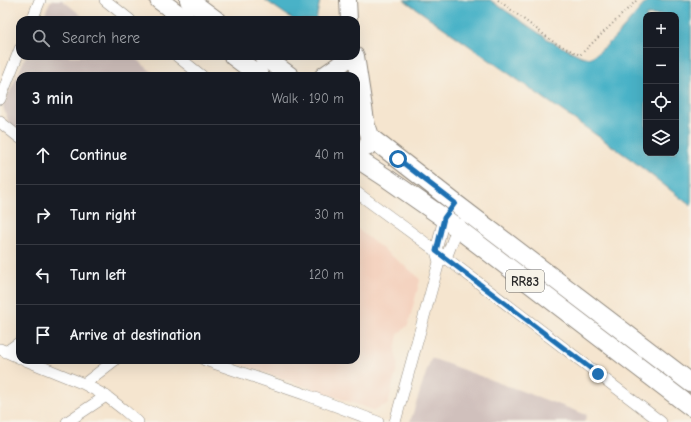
<!DOCTYPE html>
<html lang="en">
<head>
<meta charset="utf-8">
<style>
	body { margin:0; font-family:"Comic Neue",sans-serif; background:#242831; color:#f1f3f6 }
	.controls { position:absolute; right:12px; top:12px; display:grid; overflow:hidden; border-radius:8px; box-shadow:0 4px 16px #0002 }
	.controls button { width:36px; height:36px; display:grid; place-items:center; padding:0; border:0; border-bottom:1px solid #363941; background:#171b24; color:#f1f3f6; font:20px sans-serif }
	.stop { position:absolute; width:12px; height:12px; margin:-9px; border:3px solid #1f6fb2; border-radius:50%; background:#fff }
	.stop.end { background:#1f6fb2; border-color:#fff; box-shadow:0 1px 4px #0008 }
	.list { margin:0; padding:0; list-style:none }
	h2 { display:flex; justify-content:space-between; align-items:center; height:52px; margin:0; padding:0 16px; font-size:17px }
	h2 small { font-size:13px; font-weight:400; color:#9ea1a6 }
	.list li { display:grid; grid-template-columns:26px 1fr auto; gap:12px; align-items:center; box-sizing:border-box; height:60px; padding:0 16px; border-top:1px solid #363941 }
	.list b { display:block; font-size:15px; white-space:nowrap }
	.list em { font-size:13px; font-style:normal; color:#9ea1a6 }
	.icon { flex:none; width:22px; height:22px; fill:none; stroke:currentColor; stroke-width:2; stroke-linecap:round; stroke-linejoin:round }
	.map { position:relative; flex:none; width:691px; height:422px; overflow:hidden }
	.search { position:absolute; background:#171b24; box-shadow:0 4px 16px #0002; left:16px; top:16px; width:344px; height:44px; display:flex; align-items:center; gap:10px; box-sizing:border-box; padding:0 14px; border-radius:12px; color:#9ea1a6; font-size:15px }
	.panel { position:absolute; background:#171b24; box-shadow:0 4px 16px #0002; left:16px; top:72px; width:344px; height:292px; border-radius:12px }
	.map>svg:first-child { display:block }
	.built { fill:#f4d3c0 }
	.industrial { fill:#d0c0bc }
	.water { fill:#48b2c7; stroke:#3a6e79; fill-rule:evenodd }
	.lines { fill:none; stroke-linecap:round; stroke-linejoin:round }
	.street-casing { stroke:#90887d; stroke-width:12 }
	.secondary-casing { stroke:#90887d; stroke-width:18 }
	.primary-casing { stroke:#90887d; stroke-width:20 }
	.path { stroke:#90887d; stroke-width:2; stroke-dasharray:1 3; stroke-linecap:butt }
	.street { stroke:#fff; stroke-width:11 }
	.secondary { stroke:#fff; stroke-width:16 }
	.primary { stroke:#fff; stroke-width:18 }
	.route { stroke:#1f6fb2; stroke-width:5 }
	.labels { text-anchor:middle; stroke-width:4; stroke-linejoin:round; paint-order:stroke }
	.shield { fill:#f7f3e8; stroke:#686764; stroke-width:1 }
	.shield-label { font-size:13px; font-weight:bold; fill:#2b2b2b }
</style>
</head>
<body>
<div class="map">
<svg width="691" height="422" viewBox="0 0 691 422">
	<rect width="100%" height="100%" fill="#f7f3e8"/>
	<filter id="ink" filterUnits="userSpaceOnUse"><feTurbulence type="fractalNoise" baseFrequency=".025" numOctaves="2"/><feDisplacementMap in="SourceGraphic" scale="8" xChannelSelector="R" yChannelSelector="G"/><feConvolveMatrix kernelMatrix="1 2 1 2 8 2 1 2 1" color-interpolation-filters="sRGB"/></filter>
	<filter id="wash" filterUnits="userSpaceOnUse"><feTurbulence type="fractalNoise" baseFrequency=".012" numOctaves="4" result="noise"/><feDisplacementMap in="SourceGraphic" scale="16" xChannelSelector="R" yChannelSelector="G"/><feGaussianBlur stdDeviation="0.9" result="paint"/><feColorMatrix in="noise" values="0 0 0 0 0 0 0 0 0 0 0 0 0 0 0 0 0 1.4 0 .05"/><feComposite in="paint" operator="in"/></filter>
	<g filter="url(#wash)">
		<rect width="100%" height="100%" fill="#f5e5cf"/>
		<path class="built" d="M356,228L416,275L420,280L408,325L398,334L395,351L398,364L388,404L373,410L229,360H356Z"/>
		<path class="industrial" d="M53,0H62L87,20H42L50,2Z
			M26,56H132L157,76H20V132L9,123L3,107Z
			M431,358L587,415L584,422H410Z"/>
		<path class="water" d="M265,0H320L316,20H294Z
			M404,0H490L552,42L581,56L590,58C611,46 631,18 648,0H691V206L632,160ZM646,15H676V153H646Z"/>
	</g>
	<g filter="url(#ink)">
		<g class="lines">
			<g class="street-casing">
				<path id="street" d="M105,0L130,20
					M32,20L40,0
					M177,56L202,76
					M0,99L20,49
					M0,122L20,138
					M356,192L446,258L661,422
					M441,261L446,258L457,229L460,224
					M0,349L20,358
					M6,352L20,342
					M25,360L84,384L106,396L124,410L138,422
					M205,360L304,394L378,422
					M84,384L115,360
					M67,422L106,396
					M395,422L439,262L436,251L444,218L446,215"/>
			</g>
			<g class="secondary-casing">
				<path id="secondary" d="M348,0L349,20
					M356,56L367,127"/>
			</g>
			<g class="primary-casing">
				<path id="primary" d="M159,0L186,20
					M189,0L216,20
					M233,56L260,76
					M263,56L290,76
					M324,76L337,67L350,56
					M356,119C367,124 374,136 367,147
					M370,137L455,203L691,383
					M356,158L388,179L444,218L691,407"/>
			</g>
			<path class="path" d="M498,0L555,43L580,55L637,0"/>
			<use href="#street" class="street"/>
			<use href="#secondary" class="secondary"/>
			<use href="#primary" class="primary"/>
		</g>
	</g>
	<g class="lines" filter="url(#ink)">
		<path class="route" d="M398,159L455,203L444,218L436,251L598,374"/>
	</g>
	<g class="labels">
		<rect class="shield" x="506" y="270" width="38" height="22" rx="3"/>
		<g class="shield-label">
			<text x="525" y="286">RR83</text>
		</g>
	</g>
</svg>
<div class="controls">
<button>+</button>
<button>−</button>
<button><svg class="icon" aria-label="locate" viewBox="0 0 24 24"><circle cx="12" cy="12" r="6"/><path d="M12 2v4M12 18v4M2 12h4M18 12h4"/></svg></button>
<button><svg class="icon" aria-label="layers" viewBox="0 0 24 24"><path d="M12 4l9 5-9 5-9-5zM3 14l9 5 9-5"/></svg></button>
</div>
<div class="stop" style="left:398px;top:159px"></div>
<div class="stop end" style="left:598px;top:374px"></div>
<div class="search"><svg class="icon" aria-label="search" viewBox="0 0 24 24"><circle cx="10" cy="10" r="6"/><path d="M15 15l6 6"/></svg>Search here</div>
<section class="panel">
<h2>3 min<small>Walk · 190 m</small></h2>
<ul class="list">
<li><svg class="icon" aria-label="ahead" viewBox="0 0 24 24"><path d="M12 20V5M6 11l6-6 6 6"/></svg><div><b>Continue</b></div><em>40 m</em></li>
<li><svg class="icon" aria-label="right" viewBox="0 0 24 24"><path d="M7 20v-9h11M14 6l5 5-5 5"/></svg><div><b>Turn right</b></div><em>30 m</em></li>
<li><svg class="icon" aria-label="left" viewBox="0 0 24 24"><path d="M17 20v-9H6M10 6l-5 5 5 5"/></svg><div><b>Turn left</b></div><em>120 m</em></li>
<li><svg class="icon" aria-label="arrive" viewBox="0 0 24 24"><path d="M6 21V4h12l-3 4 3 4H6"/></svg><div><b>Arrive at destination</b></div></li>
</ul>
</section>
</div>
</body>
</html>
